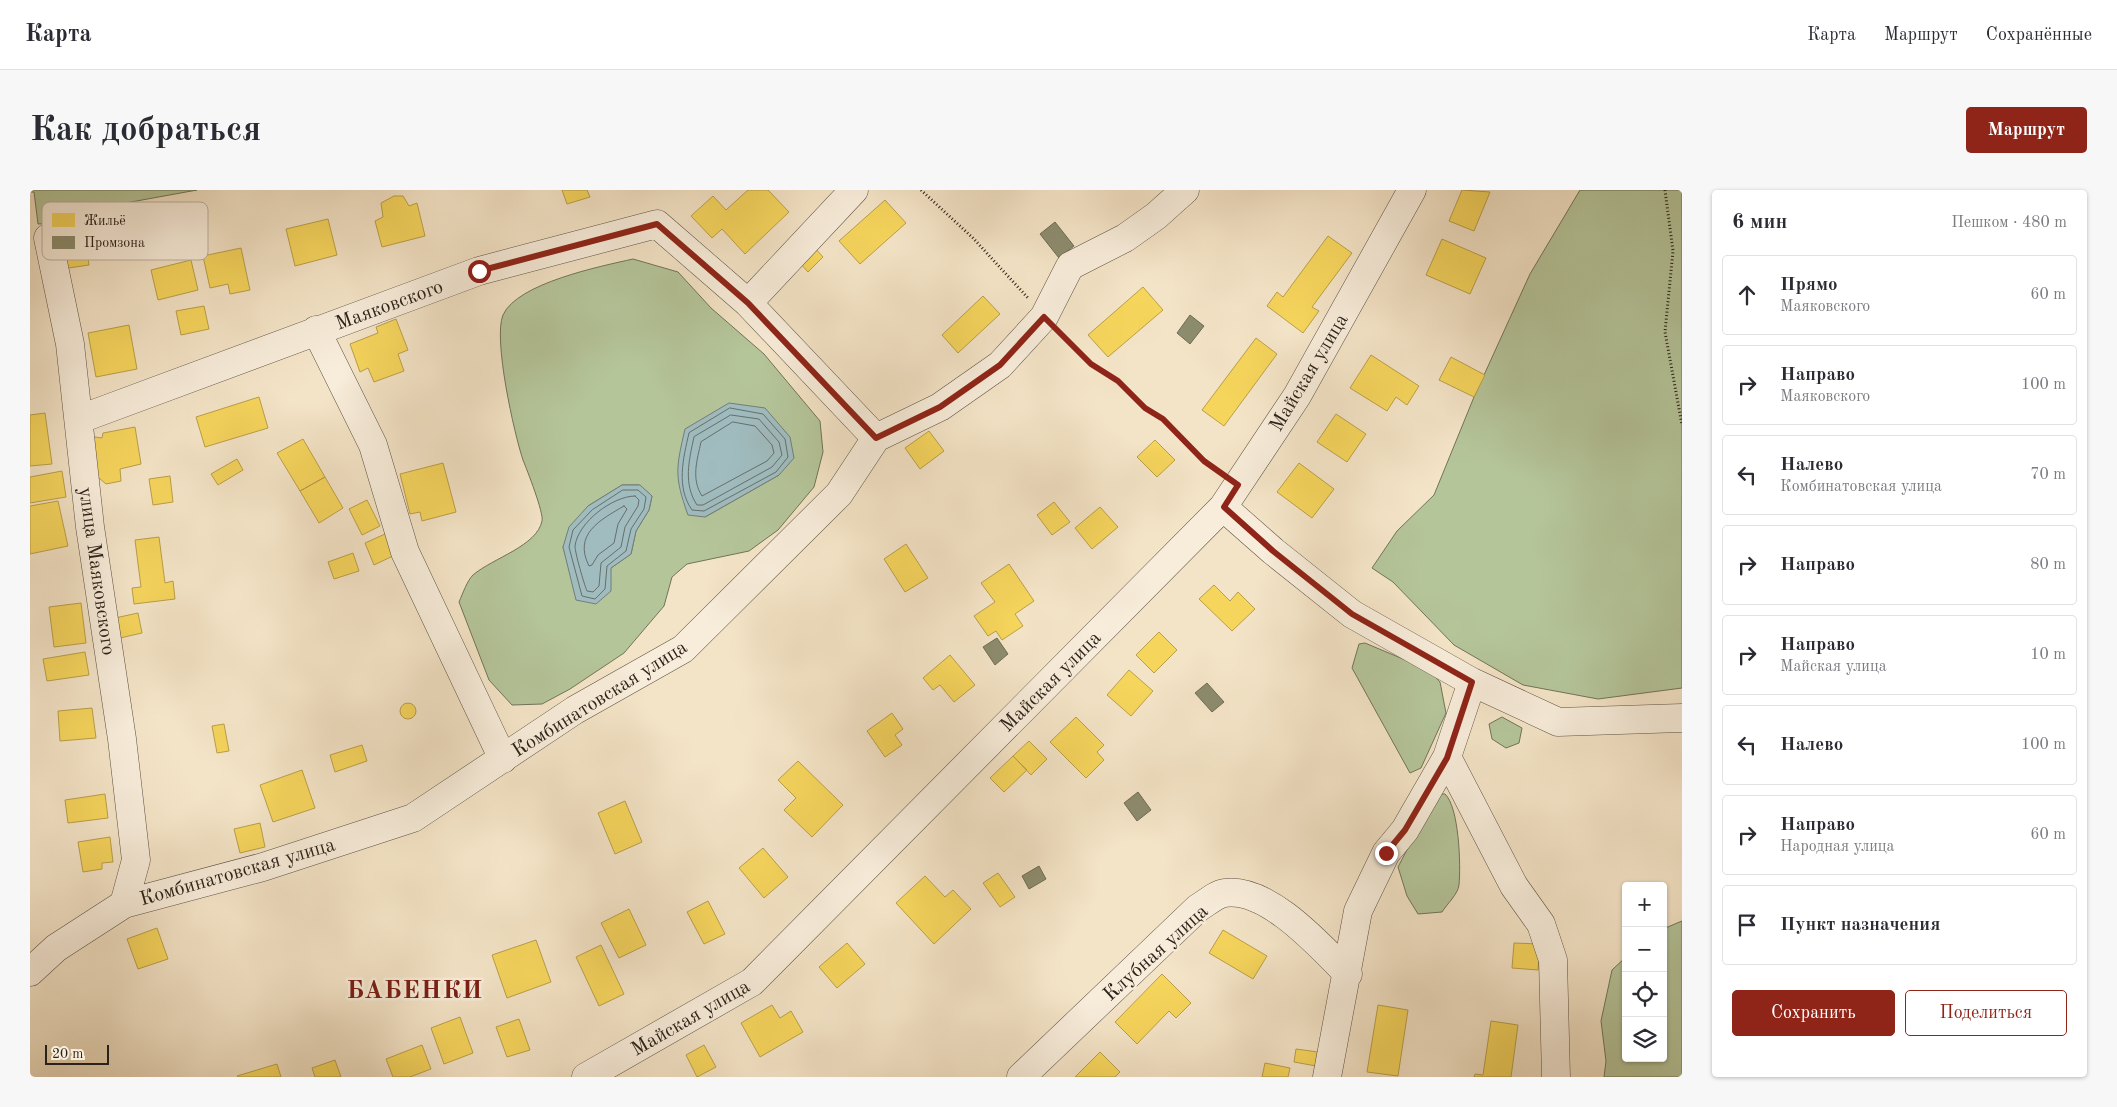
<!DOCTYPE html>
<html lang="ru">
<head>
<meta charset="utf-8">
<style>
	body { margin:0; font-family:"Old Standard TT",serif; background:#f7f7f7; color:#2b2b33 }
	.controls { position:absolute; right:15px; bottom:15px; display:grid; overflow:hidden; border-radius:5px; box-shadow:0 1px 4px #0004 }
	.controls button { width:45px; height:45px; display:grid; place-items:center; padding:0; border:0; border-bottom:1px solid #e1e1e2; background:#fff; color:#2b2b33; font:25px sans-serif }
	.scale { position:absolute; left:15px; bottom:12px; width:64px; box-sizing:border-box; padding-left:5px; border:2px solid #2b2219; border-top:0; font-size:14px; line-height:18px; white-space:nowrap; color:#2b2219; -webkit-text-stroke:4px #f8eddb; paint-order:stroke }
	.stop { position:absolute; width:15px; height:15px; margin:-11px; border:4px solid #8f2418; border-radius:50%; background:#fff }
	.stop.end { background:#8f2418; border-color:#fff; box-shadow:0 1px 5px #0008 }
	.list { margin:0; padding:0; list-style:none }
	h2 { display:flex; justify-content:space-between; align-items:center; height:65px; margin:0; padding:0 20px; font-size:21px }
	h2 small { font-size:16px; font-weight:400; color:#7c7c81 }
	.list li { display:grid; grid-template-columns:32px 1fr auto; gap:15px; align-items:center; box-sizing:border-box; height:80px; margin:0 10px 10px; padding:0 10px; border:1px solid #e1e1e2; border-radius:5px }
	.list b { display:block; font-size:19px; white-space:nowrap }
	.list p { margin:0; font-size:16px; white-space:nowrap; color:#7c7c81 }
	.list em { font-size:16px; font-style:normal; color:#7c7c81 }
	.actions { display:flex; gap:10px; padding:15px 20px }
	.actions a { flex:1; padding:11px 0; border:1px solid #8f2418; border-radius:5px; text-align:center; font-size:18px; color:#8f2418 }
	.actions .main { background:#8f2418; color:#fff }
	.icon { flex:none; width:28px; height:28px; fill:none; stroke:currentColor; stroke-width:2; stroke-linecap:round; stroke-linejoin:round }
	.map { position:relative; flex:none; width:1652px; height:887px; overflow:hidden; border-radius:5px }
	header { display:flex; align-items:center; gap:30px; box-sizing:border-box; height:70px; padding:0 25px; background:#fff; border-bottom:1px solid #e1e1e2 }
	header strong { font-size:24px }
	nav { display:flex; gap:28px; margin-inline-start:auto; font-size:18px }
	.intro { display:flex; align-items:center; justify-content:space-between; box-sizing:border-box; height:120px; padding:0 30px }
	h1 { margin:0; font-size:35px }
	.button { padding:12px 22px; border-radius:5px; background:#8f2418; color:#fff; font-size:18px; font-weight:700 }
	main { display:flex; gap:30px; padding:0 30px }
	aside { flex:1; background:#fff; border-radius:5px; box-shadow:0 1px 4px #0004 }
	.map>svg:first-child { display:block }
	.green { fill:#b5c59a; stroke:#70745a; fill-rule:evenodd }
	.water { fill:#a0bcbf; stroke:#717e7d }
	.homes { fill:#f6d55c; stroke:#b99f48 }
	.industry { fill:#8c8c6e; stroke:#6f6c54 }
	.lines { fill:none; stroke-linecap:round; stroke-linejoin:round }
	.shore { stroke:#666f6c; stroke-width:1 }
	.minor-casing { stroke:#5d5244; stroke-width:29 }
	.path { stroke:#2b2219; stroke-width:3; stroke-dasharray:1 2.5; stroke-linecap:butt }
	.minor { stroke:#f8eddb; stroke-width:28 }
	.route { stroke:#8f2418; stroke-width:6 }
	.labels { text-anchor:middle; stroke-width:5; stroke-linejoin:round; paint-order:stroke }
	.street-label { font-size:20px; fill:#2b2219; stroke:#f8eddb }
	.district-label { font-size:25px; font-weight:bold; letter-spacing:1px; fill:#7a1f14; stroke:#f8eddb }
	.key { fill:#f8eddb; stroke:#bab0a1; stroke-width:1 }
	.key-label { font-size:14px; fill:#2b2219 }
</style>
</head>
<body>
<header>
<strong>Карта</strong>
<nav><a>Карта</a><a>Маршрут</a><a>Сохранённые</a></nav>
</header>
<div class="intro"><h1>Как добраться</h1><a class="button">Маршрут</a></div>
<main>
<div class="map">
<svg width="1652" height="887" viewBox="0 0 1652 887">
	<rect width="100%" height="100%" fill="#f4e4c7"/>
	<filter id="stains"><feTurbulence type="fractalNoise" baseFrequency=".004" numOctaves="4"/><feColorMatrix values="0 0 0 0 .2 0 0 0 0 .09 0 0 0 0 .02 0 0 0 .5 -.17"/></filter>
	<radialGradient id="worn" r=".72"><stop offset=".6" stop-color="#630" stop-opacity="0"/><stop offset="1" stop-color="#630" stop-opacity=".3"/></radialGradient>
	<path class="green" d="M0,0H167L35,24L24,33L8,34L4,2H0Z
		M1550,0H1652V498L1568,509L1493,495L1424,455L1363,392L1342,378L1367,341L1404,305L1444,207L1500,84Z
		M603,69L648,82L681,118L734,164L790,231L793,262L784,297L748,340L719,361L657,374L642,387L634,416L594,463L540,499L512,514L482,515L459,490L429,412C433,403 437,391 443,385C463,368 507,356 512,331C514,323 497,280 493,270C484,243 463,149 473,125C487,93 572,76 603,69ZM735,218L749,285L675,327ZM592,295H609L622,306L619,320L606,341L601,364L581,378L540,381L533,357L558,316Z
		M1335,453L1399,480L1410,492L1416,523L1391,578L1380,583L1322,478L1329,454Z
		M1472,527L1492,538L1489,553L1476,558L1462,549L1459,534Z
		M1406,604H1415C1429,617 1431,675 1429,695C1428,704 1417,714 1412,722L1388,724L1377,706L1368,677Z
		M1652,731V887H1574L1576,871L1571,831L1582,780L1596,767V868H1633V739Z"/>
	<path class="water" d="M699,213L735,218L760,247L764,268L749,285L675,327L658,325C644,286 646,278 655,239Z
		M592,295H610L622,306L619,320L606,341L601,364L581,378V401L566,414L546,410L533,357L539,337L558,316Z"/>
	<path class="homes" d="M532,0H557L560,7L537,14Z
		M718,0H738L759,22L715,64L692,39L682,48L661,26L683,6L696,20Z
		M1432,0L1460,2L1444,41L1419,31Z
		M364,6H373L379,16L387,13L395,46L352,57L345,31L353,27L351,13Z
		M855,10L876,33L830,74L809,51Z
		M298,29L307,65L265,76L256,39Z
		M1298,46L1322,63L1282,117L1289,121L1273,143L1237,116L1247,102L1253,107Z
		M55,48L59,75L32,79L28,52Z
		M1412,49L1456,68L1440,104L1396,85Z
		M784,57L793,67L778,82L769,72Z
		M211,58L220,100L200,104L198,94L180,98L173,66Z
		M161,70L168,100L128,110L121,80Z
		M1113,97L1133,120L1078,167L1058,145Z
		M953,106L970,124L928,163L912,145Z
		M174,116L179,139L151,145L146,121Z
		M366,129L378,160L368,164L374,181L344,192L338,178L330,182L320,154L348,143L346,137Z
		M99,135L107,179L66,187L58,143Z
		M1226,148L1247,164L1194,236L1172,220Z
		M1341,165L1389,196L1377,215L1366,207L1357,221L1320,198Z
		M1421,167L1455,185L1444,207L1409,190Z
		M229,207L238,238L175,257L166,227Z
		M15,223L22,274L0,276V225Z
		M1306,224L1336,244L1317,272L1287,252Z
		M105,237L111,274L90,279L91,291L76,294L63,283L59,257L65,247L72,248L73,243Z
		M899,241L914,261L890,279L875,258Z
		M273,249L295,287L270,301L247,263Z
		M1125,250L1145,270L1127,287L1107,267Z
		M207,269L213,280L188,295L181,284Z
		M413,273L426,322L392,331L390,322L380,324L370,284Z
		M1269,273L1304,299L1282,328L1247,302Z
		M32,281L36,307L0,313V287Z
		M140,286L143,312L123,315L119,289Z
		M295,287L313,318L289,333L270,301Z
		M337,310L350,336L332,345L319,319Z
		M28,311L38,356L0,364V316Z
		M1024,312L1040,332L1022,345L1007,325Z
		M1070,317L1088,337L1062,359L1045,338Z
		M355,344L365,365L344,375L335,353Z
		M129,347L135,393L143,391L145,409L104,414L102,398L111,397L105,350Z
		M876,354L898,388L875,402L854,369Z
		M323,363L329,381L304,389L298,372Z
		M979,374L1004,411L985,424L993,436L972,450L966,441L958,446L944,426L965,412L951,393Z
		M1184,395L1200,411L1208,402L1225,419L1202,441L1169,409Z
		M51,413L56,453L24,457L19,417Z
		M108,423L112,443L90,448L85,428Z
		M1129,442L1147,460L1124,483L1106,465Z
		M55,462L59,485L17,491L13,469Z
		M920,465L945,495L924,512L910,495L903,500L893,488Z
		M1099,480L1123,501L1101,526L1077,505Z
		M370 521a8 8 0 1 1 16 0a8 8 0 1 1-16 0Z
		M62,518L66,548L30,551L28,521Z
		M862,523L873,539L865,545L872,555L855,567L837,541Z
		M1046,527L1074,555L1067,562L1074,570L1056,588L1020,552Z
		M194,534L199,561L187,563L182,536Z
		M999,551L1017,569L1001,585L983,566Z
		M332,555L337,571L305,582L300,565Z
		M983,566L997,580L974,602L960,588Z
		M768,571L813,615L782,647L754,620L766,608L748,590Z
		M272,580L285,618L243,632L230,595Z
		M75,604L78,628L38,633L35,610Z
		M595,611L612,652L585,664L568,623Z
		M230,633L235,657L210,663L204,639Z
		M80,647L83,672L72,673V679L53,682L48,652Z
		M733,658L758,687L734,708L709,678Z
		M968,683L985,707L970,717L953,693Z
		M895,686L915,707L923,700L941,719L904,754L866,713Z
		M678,711L695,744L674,754L657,722Z
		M599,719L616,755L589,768L571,733Z
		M127,738L138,769L108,779L97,749Z
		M1193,740L1237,766L1223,789L1179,763Z
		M506,750L521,792L477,808L462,765Z
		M817,753L835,774L807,798L789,777Z
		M1484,753L1510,754L1508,780L1482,778Z
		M571,755L594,804L569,816L546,767Z
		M1132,784L1161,813L1146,828L1139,821L1107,854L1085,832Z
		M742,815L750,828L761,821L773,842L730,867L711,833Z
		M1348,815L1378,820L1368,886L1337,882Z
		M430,827L443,863L414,874L401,838Z
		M489,829L500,860L477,867L466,837Z
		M1461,831L1488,835L1481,887H1444L1445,884L1453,885Z
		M392,855L401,879L380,887H363L356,869Z
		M674,855L686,877L667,887L656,865Z
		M1266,859L1288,862L1286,876L1264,872Z
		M1070,862L1090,882L1085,887H1045Z
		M305,870L311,887H285L282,878Z
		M1235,873L1260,878L1258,887H1232Z
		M247,874L251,887H208L207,886Z"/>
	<path class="industry" d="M1025,32L1044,56L1029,68L1010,44Z
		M1160,125L1174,136L1160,154L1147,143Z
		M967,448L978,464L965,475L953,457Z
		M1177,493L1194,512L1182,522L1165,503Z
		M1108,602L1121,620L1107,631L1094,613Z
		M1009,676L1016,689L999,699L992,686Z"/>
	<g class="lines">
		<path class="shore" d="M700,218L733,224L755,249L758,267L746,282L674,321L662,320C646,297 653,269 659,243Z
			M701,225L729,229L749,252L752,265L742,277L673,315H667C653,294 659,270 664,247Z
			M703,232L725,236L742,255L744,263L737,271L672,306C661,289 667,270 671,252Z
			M593,300H608L616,307L614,319L601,339L596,361L577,376L575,399L565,409L552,406L539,357L543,340L562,320Z
			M605,306L609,310L608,316L595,337L591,357L571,373L569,396L563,402L557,401C554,394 545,363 545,356C548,332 583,306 605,306Z
			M594,316L597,319L588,334L584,353L568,365L562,375L559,376C543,344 570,330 594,316Z"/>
		<g class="minor-casing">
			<path id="minor" d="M18,48L40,154L60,337L92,549L106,670L94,714
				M718,113L824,0
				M286,140L343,255L375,362L473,569
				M50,229L449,81L627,34L718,113L846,248
				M1193,317L1243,361L1322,424L1442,492L1528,532L1652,528
				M1417,567L1484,696L1511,734L1523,770L1526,887
				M0,782L26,758L94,714L233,677L383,628L545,520L653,459L809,304L846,248L910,217L970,175L1014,127L1040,76L1095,48L1126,26L1155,0
				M556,887L722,792L1193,317L1267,206L1382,0
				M991,887L1168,718C1175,714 1186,704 1195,703C1238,697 1290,756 1318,784
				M1297,887L1328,721L1356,663L1375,640L1417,567L1442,492"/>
		</g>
		<path class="path" d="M891,0L943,48L998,108
			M1635,0L1643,61L1635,142L1652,235
			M1030,144L1061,174L1088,191L1115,218L1133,229L1174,271L1189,282"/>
		<use href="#minor" class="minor"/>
	</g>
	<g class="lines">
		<path class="route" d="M449,81L627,34L718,113L846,248L910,217L970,175L1014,127L1061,174L1088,191L1115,218L1133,229L1174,271L1208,295L1194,317L1243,361L1322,424L1442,492L1417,568L1375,640L1356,663"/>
	</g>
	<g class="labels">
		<g class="street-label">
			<text transform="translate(359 114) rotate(-20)" y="7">Маяковского</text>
			<text transform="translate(1278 182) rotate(-59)" y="7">Майская улица</text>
			<text transform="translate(68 381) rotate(82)" y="7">улица Маяковского</text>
			<text transform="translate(1020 491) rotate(-45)" y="7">Майская улица</text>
			<text transform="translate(569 508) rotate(-32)" y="7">Комбинатовская улица</text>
			<text transform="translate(207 681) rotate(-16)" y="7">Комбинатовская улица</text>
			<text transform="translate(1125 762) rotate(-42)" y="7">Клубная улица</text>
			<text transform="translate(660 827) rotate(-30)" y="7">Майская улица</text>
		</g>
		<g class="district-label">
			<text x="385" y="808">БАБЕНКИ</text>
		</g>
	</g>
	<rect x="12" y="12" width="166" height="58" rx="8" class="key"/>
	<rect x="22" y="23" width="23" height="14" fill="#f6d55c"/>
	<rect x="22" y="46" width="23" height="13" fill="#8c8c6e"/>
	<g class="key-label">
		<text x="54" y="35">Жильё</text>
		<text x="54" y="57">Промзона</text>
	</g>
	<rect width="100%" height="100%" filter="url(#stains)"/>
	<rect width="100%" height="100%" fill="url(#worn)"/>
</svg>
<div class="controls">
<button>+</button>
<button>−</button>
<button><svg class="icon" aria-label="locate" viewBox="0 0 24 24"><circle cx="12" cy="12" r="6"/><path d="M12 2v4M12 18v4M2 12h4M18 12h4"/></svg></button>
<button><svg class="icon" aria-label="layers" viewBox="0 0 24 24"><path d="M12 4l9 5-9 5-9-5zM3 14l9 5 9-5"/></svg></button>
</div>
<div class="scale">20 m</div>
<div class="stop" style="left:449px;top:81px"></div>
<div class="stop end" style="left:1356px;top:663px"></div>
</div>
<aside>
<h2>6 мин<small>Пешком · 480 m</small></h2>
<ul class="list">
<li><svg class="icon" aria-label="ahead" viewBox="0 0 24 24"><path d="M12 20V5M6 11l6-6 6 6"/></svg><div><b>Прямо</b><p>Маяковского</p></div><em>60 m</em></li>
<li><svg class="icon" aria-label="right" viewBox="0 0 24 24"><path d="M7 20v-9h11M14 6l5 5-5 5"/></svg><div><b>Направо</b><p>Маяковского</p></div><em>100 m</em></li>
<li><svg class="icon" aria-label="left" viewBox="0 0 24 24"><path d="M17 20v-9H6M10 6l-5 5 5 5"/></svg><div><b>Налево</b><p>Комбинатовская улица</p></div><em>70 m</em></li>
<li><svg class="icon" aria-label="right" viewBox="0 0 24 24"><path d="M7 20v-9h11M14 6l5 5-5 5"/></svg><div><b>Направо</b></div><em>80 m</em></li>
<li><svg class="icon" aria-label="right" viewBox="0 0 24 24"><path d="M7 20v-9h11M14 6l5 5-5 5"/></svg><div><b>Направо</b><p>Майская улица</p></div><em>10 m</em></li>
<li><svg class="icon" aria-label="left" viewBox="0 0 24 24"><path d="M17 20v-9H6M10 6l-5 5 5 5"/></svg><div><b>Налево</b></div><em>100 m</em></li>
<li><svg class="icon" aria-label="right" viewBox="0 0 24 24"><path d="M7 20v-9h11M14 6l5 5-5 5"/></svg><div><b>Направо</b><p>Народная улица</p></div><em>60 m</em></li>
<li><svg class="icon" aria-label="arrive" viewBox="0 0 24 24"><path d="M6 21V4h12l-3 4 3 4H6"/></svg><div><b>Пункт назначения</b></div></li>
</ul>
<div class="actions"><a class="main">Сохранить</a><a>Поделиться</a></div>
</aside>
</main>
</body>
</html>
